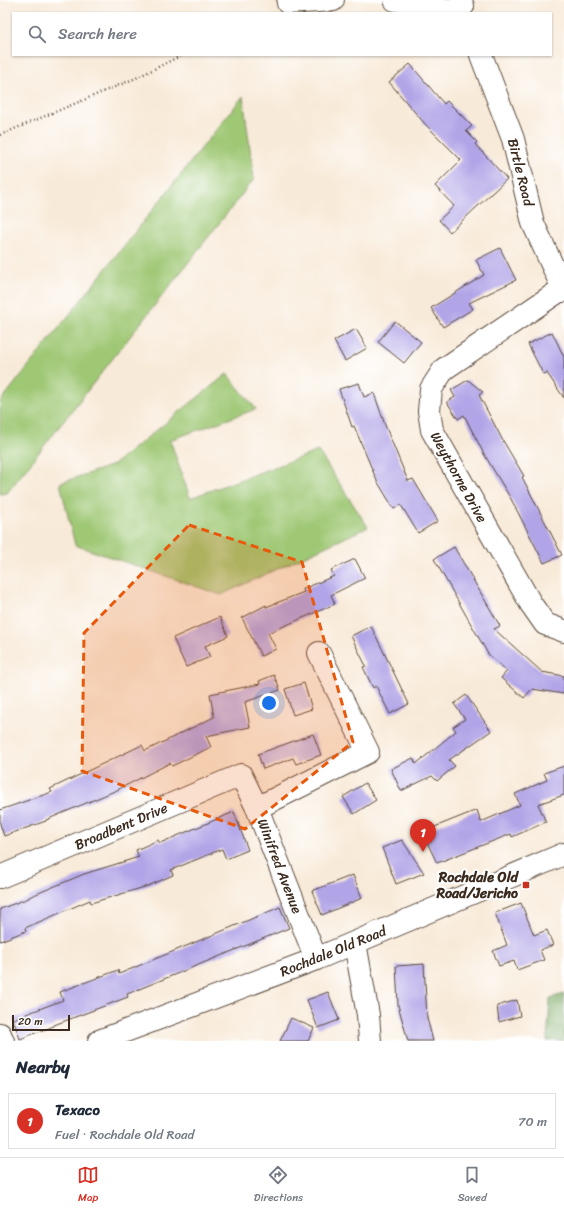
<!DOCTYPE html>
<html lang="en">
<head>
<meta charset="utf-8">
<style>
	body { margin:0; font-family:Sriracha,sans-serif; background:#f2f2f3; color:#1f2937 }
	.scale { position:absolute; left:12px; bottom:10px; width:58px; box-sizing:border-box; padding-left:4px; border:2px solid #3b2a1e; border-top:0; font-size:11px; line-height:14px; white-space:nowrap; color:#3b2a1e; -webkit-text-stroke:3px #fff; paint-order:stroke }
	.you { position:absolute; left:269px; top:703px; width:14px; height:14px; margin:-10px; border:3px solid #fff; border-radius:50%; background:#1a73e8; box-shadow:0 0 0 6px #1a73e833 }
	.badge { display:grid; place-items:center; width:26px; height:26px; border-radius:50%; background:#d93025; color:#fff; font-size:13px; font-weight:700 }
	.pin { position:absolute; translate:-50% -33px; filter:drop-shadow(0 1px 2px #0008) }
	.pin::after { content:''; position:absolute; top:21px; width:14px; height:12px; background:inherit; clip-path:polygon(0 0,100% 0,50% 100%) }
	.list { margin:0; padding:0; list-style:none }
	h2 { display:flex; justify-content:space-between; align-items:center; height:52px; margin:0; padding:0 16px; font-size:17px }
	h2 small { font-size:13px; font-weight:400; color:#747a83 }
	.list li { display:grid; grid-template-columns:26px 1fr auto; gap:12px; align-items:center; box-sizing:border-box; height:56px; margin:0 8px 8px; padding:0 8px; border:1px solid #e0e1e3; border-radius:0px }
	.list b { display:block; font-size:15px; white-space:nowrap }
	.list p { margin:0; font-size:13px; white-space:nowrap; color:#747a83 }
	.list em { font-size:13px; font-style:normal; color:#747a83 }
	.icon { flex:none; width:22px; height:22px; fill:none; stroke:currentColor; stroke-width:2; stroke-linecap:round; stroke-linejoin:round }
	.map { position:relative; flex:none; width:564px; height:1041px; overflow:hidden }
	.search { position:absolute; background:#fff; box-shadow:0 1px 3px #0004; left:12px; right:12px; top:12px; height:44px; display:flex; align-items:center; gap:10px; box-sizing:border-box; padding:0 14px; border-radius:0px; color:#747a83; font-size:15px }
	.sheet { height:116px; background:#fff }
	nav { display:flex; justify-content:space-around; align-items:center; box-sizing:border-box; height:56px; border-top:1px solid #e0e1e3; background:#fff; font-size:11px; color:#747a83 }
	nav a { display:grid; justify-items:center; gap:2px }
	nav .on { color:#d93025 }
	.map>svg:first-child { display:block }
	.green { fill:#9fc874; stroke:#6d7949 }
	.forest { fill:#7fac66; stroke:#5d6b42 }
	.building { fill:#b1a4e7 }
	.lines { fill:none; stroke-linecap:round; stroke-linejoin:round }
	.minor-casing { stroke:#57473a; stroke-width:24 }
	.major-casing { stroke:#57473a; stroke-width:24 }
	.path { stroke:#57473a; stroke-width:2.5; stroke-dasharray:1 3; stroke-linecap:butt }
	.minor { stroke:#fff; stroke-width:22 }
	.major { stroke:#fff; stroke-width:22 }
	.marked { fill:#e8590c; fill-opacity:0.2; stroke:#e8590c; stroke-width:3; stroke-dasharray:8 5; stroke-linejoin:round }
	.poi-dot { fill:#c8321e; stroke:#fff; stroke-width:1.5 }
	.labels { text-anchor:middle; stroke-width:4; stroke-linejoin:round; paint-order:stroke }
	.street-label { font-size:14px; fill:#3b2a1e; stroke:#fff }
	.poi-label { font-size:14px; font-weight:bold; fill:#3b2a1e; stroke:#fff; text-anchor:end }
</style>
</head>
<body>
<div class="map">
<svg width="564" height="1041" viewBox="0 0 564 1041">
	<rect width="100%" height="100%" fill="#fff"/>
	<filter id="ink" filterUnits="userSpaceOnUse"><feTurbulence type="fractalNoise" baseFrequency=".025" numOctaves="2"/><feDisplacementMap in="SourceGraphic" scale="8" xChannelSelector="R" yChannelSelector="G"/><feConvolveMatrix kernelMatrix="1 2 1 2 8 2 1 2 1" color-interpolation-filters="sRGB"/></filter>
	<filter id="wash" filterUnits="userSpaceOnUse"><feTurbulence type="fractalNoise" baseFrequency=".012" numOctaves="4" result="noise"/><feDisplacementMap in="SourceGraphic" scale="16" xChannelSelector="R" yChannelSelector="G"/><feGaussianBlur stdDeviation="0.9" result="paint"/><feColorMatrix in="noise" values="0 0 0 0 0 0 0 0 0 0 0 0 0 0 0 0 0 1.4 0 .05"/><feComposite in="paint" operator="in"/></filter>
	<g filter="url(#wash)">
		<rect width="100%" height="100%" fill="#f8ead8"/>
		<path class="green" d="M243,96L254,179L7,493L0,494V402Z
			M227,374L256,409L170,440L190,498L318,451L368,527L221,595L75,545L60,483L113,465Z"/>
		<path class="forest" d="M564,994V1041H547L550,998Z"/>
		<g id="blocks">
			<path class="building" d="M410,64L444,104L447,101L472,126L466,131L477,142L475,144L507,179L450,232L439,220L454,206L435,186L461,160L425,124L389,82Z
				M500,248L516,280L469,303L473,309L443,327L431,308L484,275L476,260Z
				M395,321L421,342L404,363L378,342Z
				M356,329L367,348L345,361L334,341Z
				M552,332L564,357V398L547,373L543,374L528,344Z
				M468,380L483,392L479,395L502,439L524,476L522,477L562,555L544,563L511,499L484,454L464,415L458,419L447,402L455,397L451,390Z
				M359,383L364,397L374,393L385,425L408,481L413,479L438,521L418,533L401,505L394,509L377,481L354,426L352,427L339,389Z
				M454,547L500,626L494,629L542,672L564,676V694L532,689L524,698L501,678L507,671L488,654L434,559Z
				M355,559L365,578L331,595L335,604L268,633L276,649L261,656L242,618L266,605V607L304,592L303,589L334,576L331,570Z
				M220,617L228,636L205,646L210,657L186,667L173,638Z
				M371,626L409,704L390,714L376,686L373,688L363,667L366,666L351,636Z
				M274,675L276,681H277L280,690L245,702L250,727L206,736L211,747L172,766L170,763L117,790L46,820V821L4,836L0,824V810L52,792L50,789L142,745L145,751L214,717L210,694L260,684L259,681Z
				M304,683L312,709L293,715L285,689Z
				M466,695L491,731L449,760L455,766L437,781L432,776L401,791L391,769L413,758L416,764L456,731L453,727L465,719L454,704Z
				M313,734L321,755L296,764L293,758L263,769L258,754Z
				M564,766V795L538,804L546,822L512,837L511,834L437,863L422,832L477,810L481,822L520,805L515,794L547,780L544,773Z
				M365,783L376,800L354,814L343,797Z
				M234,812L248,850L226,859L222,849L171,870L173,875L148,886L91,903L90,900L25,928L26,931L0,941V909L29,898V897L84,874L139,857L136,850L158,840L160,843Z
				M402,840L424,873L396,884L382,848Z
				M353,875L362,898L322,915L312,891Z
				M521,903L534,935L547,930L553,945L540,950L544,960L517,970L514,961L499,966L493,951L507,945L495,913Z
				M280,907L289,928L127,994L128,997L54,1025V1026L20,1039L13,1019L63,1000L60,992L118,970L119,974Z
				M424,964L427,1018L433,1041H408L398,1005L396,966Z
				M328,992L339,1020L318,1028L307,1000Z
				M517,1000L520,1016L499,1022L497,1006Z
				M291,1018L314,1028L308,1041H280Z"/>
		</g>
	</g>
	<g filter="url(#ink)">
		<use href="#blocks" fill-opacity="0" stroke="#57473a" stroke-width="1"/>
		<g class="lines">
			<g class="minor-casing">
				<path id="minor" d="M395,0L449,10L463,6
					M288,3L333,0
					M481,55L513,139L533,223L564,291
					M562,289L444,369L431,389L429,411L432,430L531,604L545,624L564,631
					M257,808L368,752L319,653
					M0,877L241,775L257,808L316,959
					M355,943L368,1015L370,1041
					M0,1034L3,1041"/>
			</g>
			<g class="major-casing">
				<path id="major" d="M99,1041L316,959L564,854"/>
			</g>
			<path class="path" d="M0,135L136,78L182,55"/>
			<use href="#minor" class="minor"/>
			<use href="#major" class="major"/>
		</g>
	</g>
	<path class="marked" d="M189,525L302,562L353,742L245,829L82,771L84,633Z"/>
	<rect class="poi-dot" x="522" y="881" width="8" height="8" rx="2"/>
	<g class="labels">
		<g class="street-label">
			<text transform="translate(521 172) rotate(76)" y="5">Birtle Road</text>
			<text transform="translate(459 477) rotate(61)" y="5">Weythorne Drive</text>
			<text transform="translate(121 826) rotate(-23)" y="5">Broadbent Drive</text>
			<text transform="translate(280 866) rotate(69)" y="5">Winifred Avenue</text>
			<text transform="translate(333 951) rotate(-22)" y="5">Rochdale Old Road</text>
		</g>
		<g class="poi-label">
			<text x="518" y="882">Rochdale Old<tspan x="518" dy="16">Road/Jericho</tspan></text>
		</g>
	</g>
</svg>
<div class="scale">20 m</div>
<div class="you"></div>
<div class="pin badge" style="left:423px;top:852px">1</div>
<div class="search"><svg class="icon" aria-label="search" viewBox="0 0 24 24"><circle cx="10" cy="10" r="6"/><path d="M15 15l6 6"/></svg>Search here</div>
</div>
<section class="sheet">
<h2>Nearby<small></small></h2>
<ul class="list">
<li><span class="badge">1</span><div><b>Texaco</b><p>Fuel · Rochdale Old Road</p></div><em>70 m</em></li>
</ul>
</section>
<nav>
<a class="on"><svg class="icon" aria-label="map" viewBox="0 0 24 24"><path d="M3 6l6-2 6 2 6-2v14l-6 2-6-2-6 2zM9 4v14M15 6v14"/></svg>Map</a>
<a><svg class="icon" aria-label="directions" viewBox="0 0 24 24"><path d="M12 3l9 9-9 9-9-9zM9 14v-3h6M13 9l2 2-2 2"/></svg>Directions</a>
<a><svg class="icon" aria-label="saved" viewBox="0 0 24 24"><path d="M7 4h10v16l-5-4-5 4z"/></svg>Saved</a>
</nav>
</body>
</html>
